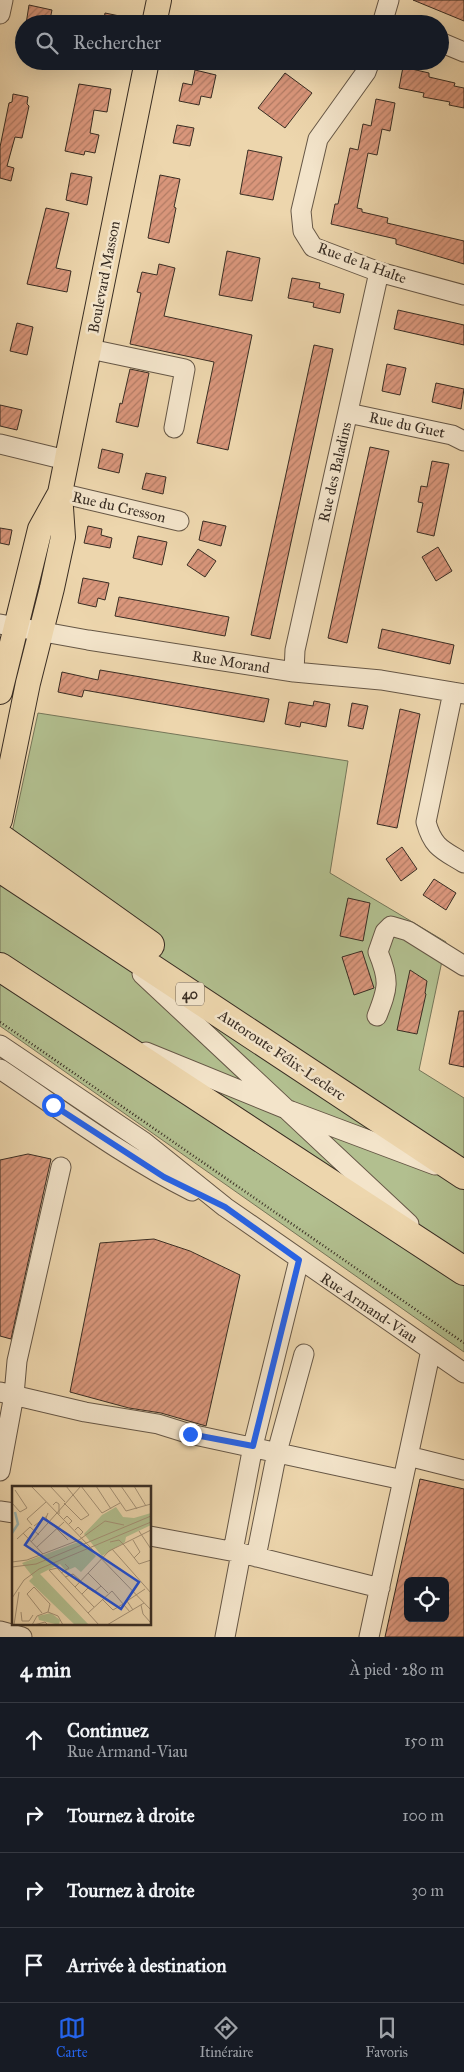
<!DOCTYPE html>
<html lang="fr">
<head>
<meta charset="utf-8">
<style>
	body { margin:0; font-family:"IM FELL Great Primer",serif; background:#20242c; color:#f1f3f6 }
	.controls { position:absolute; right:15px; bottom:15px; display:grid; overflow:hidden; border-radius:8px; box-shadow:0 5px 20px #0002 }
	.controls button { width:45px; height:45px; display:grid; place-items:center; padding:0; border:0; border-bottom:1px solid #363941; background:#171b24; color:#f1f3f6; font:25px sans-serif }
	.stop { position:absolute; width:15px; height:15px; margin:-11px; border:4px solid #2563eb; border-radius:50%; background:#fff }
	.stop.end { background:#2563eb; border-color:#fff; box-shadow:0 1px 5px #0008 }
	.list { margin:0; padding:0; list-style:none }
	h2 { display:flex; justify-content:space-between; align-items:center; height:65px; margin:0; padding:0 20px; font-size:21px }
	h2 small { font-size:16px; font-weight:400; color:#9ea1a6 }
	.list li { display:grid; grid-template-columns:32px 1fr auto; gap:15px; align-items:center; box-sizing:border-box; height:75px; padding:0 20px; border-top:1px solid #363941 }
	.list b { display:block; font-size:19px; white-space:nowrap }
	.list p { margin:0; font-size:16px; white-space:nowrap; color:#9ea1a6 }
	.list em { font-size:16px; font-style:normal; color:#9ea1a6 }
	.icon { flex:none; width:28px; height:28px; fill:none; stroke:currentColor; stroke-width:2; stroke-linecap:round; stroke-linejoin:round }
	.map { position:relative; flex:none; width:464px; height:1637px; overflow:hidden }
	.search { position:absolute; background:#171b24; box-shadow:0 5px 20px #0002; left:15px; right:15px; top:15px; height:55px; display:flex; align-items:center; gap:12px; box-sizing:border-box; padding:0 18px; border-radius:28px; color:#9ea1a6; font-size:19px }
	.sheet { height:365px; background:#171b24 }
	nav { display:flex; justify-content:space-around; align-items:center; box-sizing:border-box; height:70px; border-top:1px solid #363941; background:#171b24; font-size:14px; color:#9ea1a6 }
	nav a { display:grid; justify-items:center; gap:2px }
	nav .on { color:#2563eb }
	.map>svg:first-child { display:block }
	.grass { fill:#b2bf8f; stroke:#767659 }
	.building { fill:url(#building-hatch); stroke:#392d23; fill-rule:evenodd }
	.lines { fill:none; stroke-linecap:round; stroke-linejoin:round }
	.minor-casing { stroke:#665746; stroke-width:21 }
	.major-casing { stroke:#392d23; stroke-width:26 }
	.highway-casing { stroke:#392d23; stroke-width:30 }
	.path { stroke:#392d23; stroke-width:2.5; stroke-dasharray:1 2.5; stroke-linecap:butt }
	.minor { stroke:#f3e4ca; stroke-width:19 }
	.major { stroke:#edd6ad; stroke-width:24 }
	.highway { stroke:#edd6ad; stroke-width:28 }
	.route { stroke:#2563eb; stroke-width:6 }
	.labels { text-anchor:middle; stroke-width:5; stroke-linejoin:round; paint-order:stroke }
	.shield { fill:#f3e4ca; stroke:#716455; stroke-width:1 }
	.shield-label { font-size:14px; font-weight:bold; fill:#392d23 }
	.street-label { font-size:15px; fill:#392d23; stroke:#f3e4ca }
	.inset-river { fill:none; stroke:#9db7b4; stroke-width:2.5 }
	.inset-road { fill:none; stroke:#a59276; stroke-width:1 }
	.view { fill:#1d4ed8; fill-opacity:0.15; stroke:#1d4ed8; stroke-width:2.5 }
	.inset-edge { fill:none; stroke:#392d23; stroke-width:2.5 }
</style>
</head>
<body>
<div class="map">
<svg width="464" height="1637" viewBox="0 0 464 1637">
	<defs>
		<pattern id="building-hatch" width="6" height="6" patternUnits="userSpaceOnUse" patternTransform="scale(1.25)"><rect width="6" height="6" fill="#d9967b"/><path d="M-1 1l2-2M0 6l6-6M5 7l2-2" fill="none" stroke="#b17b64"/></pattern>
	</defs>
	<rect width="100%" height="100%" fill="#edd6ad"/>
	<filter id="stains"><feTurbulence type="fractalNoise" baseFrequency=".004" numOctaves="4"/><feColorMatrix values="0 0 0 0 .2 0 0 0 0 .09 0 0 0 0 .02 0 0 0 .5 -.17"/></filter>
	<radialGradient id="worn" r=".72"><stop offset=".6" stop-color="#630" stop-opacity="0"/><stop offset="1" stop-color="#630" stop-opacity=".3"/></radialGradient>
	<path class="grass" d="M38,713L348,761L330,873L446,942L419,1070L464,1098V1352L0,1026V888Z"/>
	<path class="building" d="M413,0H464V21Z
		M29,5L52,10L49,24H26Z
		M105,13L134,19V24H103Z
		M403,67L429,73V77L455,83L454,86L464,88V108L449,105L450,102L423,97L424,93L399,88Z
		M195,70L216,75L211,98L201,96L199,105L179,101L183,83L192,85Z
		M285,73L312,93L285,128L258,108Z
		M79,84L111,89L107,112L94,110L90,133L99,135L95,153L85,151L84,155L65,151Z
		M13,94L28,97L27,104L29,106L22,138L15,137L7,166L14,168L11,181L0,178V147L9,103L12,102Z
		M376,99L395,103L390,131L382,129L377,155L368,153L357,208L362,209V212L388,218L387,223L464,241V264L396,244V239L331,224L335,204H338L350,148L358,150L363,124L371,126Z
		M177,125L194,128L190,146L173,143Z
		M248,150L282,157L273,200L240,194Z
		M71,173L92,177L87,205L66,200Z
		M160,175L180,179L174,207L176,208L169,243L148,238Z
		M46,208L69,213L56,268L71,271L67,292L27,284Z
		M227,251L260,258L252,301L219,295Z
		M159,264L175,268L164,316L252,335L228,450L197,443L214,362L130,344L141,293L137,292L142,272L157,275Z
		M292,278L320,283L319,288L344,294L340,313L313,307L314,303L288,298Z
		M398,310L464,325V345L394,329Z
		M17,323L33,327L27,355L10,351Z
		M314,345L333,349L270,639L251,635Z
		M387,364L406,368L400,395L382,391Z
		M130,369L149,373L138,427L116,422L120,403L122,404Z
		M436,383L464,389L461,409L432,402Z
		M0,405L22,410L17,430L0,426Z
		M370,447L389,451L347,643L328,638Z
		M102,449L123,454L119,473L98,468Z
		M432,461L449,464L434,536L417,532L423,503L418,502L421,486L427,487Z
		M146,473L166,477L163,494L142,489Z
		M203,521L226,526L221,546L199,540Z
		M88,526L102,529L101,535L112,538L110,548L84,543Z
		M0,528L12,530L9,545L0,543Z
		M138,536L167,542L162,565L133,558Z
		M438,547L452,571L436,581L422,557Z
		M198,549L216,561L205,577L187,565Z
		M83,578L109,583L105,600L98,598L96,607L78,603Z
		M119,597L229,617L225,636L115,616Z
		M382,629L454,645L450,664L378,648Z
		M100,670L269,699L264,722L84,690L82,697L58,692L62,672L98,680Z
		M314,701L330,704L326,727L301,722L300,727L285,724L289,702L313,706Z
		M352,703L368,706L363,729L348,726Z
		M400,709L420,714L397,828L377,824Z
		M402,847L417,869L401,881L386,859Z
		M434,879L456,893L446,910L423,895Z
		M348,898L370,903L363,941L340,936Z
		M362,951L374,988L354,995L342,957Z
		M410,970L427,981L425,993L426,994L417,1034L397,1030Z
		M459,1011H464V1067L449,1064Z
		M28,1154L51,1159L11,1339L0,1336V1160Z
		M154,1239L190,1251L240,1275L206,1426L161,1413L129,1408L70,1392L100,1243Z
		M420,1479L464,1489V1637H385ZM408,1581H445V1618H408Z"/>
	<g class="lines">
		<g class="minor-casing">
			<path id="minor" d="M0,14L3,0
				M382,24L389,0
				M440,42L464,52
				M370,61L366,72L318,139L301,211L303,231L313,247L379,272L464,295
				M90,349L185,369L174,428
				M348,413L452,435L464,441
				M0,444L66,460
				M60,493L179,521
				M0,624L88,640L294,672L381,680L464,694
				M294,672L295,650L379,272
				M453,692L426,822C433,848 443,850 464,863
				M142,974L409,1224
				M377,1016C388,988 390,981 378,952L385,932L391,926L408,931L464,966
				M0,1045L144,1142L225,1207L464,1373
				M146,1052L291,1111L435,1165
				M0,1069C63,1111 124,1157 192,1191
				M0,1392L85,1412L158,1424L190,1434L403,1480
				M408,1456L464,1470
				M0,1471L14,1395L17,1361L61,1167
				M0,1511L14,1513
				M150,1536L241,1553L380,1588
				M233,1551L253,1446L299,1260
				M256,1557L277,1452L304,1354
				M0,1631L22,1637
				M225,1637L241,1553
				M369,1637L431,1350"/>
		</g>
		<g class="major-casing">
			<path id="major" d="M154,24L159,0
				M0,692L40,529L60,493
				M0,820L28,683L52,588L63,537L60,493L147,61"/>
		</g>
		<g class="highway-casing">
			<path id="highway" d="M0,838L150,945
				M0,868L464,1175
				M0,967L464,1271"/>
		</g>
		<path class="path" d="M0,1022L464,1343"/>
		<use href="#minor" class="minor"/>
		<use href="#major" class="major"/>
		<use href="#highway" class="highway"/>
	</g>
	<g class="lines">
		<path class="route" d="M53,1105L164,1177L225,1207L299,1260L253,1446L190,1434"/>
	</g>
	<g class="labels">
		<rect class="shield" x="176" y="982.5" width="28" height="23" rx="4"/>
		<g class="shield-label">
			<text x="190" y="999">40</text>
		</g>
		<g class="street-label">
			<text transform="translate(362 263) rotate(20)" y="5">Rue de la Halte</text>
			<text transform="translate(104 277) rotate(-79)" y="5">Boulevard Masson</text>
			<text transform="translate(407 425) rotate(12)" y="5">Rue du Guet</text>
			<text transform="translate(335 472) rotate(-77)" y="5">Rue des Baladins</text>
			<text transform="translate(119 507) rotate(13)" y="5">Rue du Cresson</text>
			<text transform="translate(231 662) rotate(9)" y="5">Rue Morand</text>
			<text transform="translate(282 1055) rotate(34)" y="5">Autoroute Félix-Leclerc</text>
			<text transform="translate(369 1308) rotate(34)" y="5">Rue Armand-Viau</text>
		</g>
	</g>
	<g transform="translate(12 1486)">
		<rect width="139" height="139" fill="#edd6ad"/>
		<path d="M104,21L111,31L122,32L139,27V39L114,51L113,56L90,70L72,48L90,29ZM69,55L84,70L69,86L63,81L54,85L48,78L28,88L77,139H63L17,95L21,91L10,77Z" fill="#b2bf8f"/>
		<path d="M39,127L48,134L47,139L27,134L26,130Z" fill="#b2bf8f"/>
		<path class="inset-river" d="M0,47L6,38L3,26"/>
		<path class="inset-road" d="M19,0L139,124M38,0L53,16M69,0L90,27L108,17M84,0L99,23M97,0L114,25L139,18M109,0L125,23M122,0L134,20M0,17L8,26L15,22L3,4M52,17L69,34L77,29L54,0M41,19L44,16L47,18V28M36,27L34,32L56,54M52,33L55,30L60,35L57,38M93,35L112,39M20,39L15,33L34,16M22,40L35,30M63,44L66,41L71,46L68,49M127,45L139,63M11,47L31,68M5,53L18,41L27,49M121,54L128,66L122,72M19,56L69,0M98,56L107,54L112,59M112,59L127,78L139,74M25,61L52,36M100,63L139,107M0,76L15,74L67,54L93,35M0,81L24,78L139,30M49,87L57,82L53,78M76,87L96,107M53,91L61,88L69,95M63,101L97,65L139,44M70,108L76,102L82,106L89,100M0,112L12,94L27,83L139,36M90,113L101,124L111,118M129,119L131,128L139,137M82,121L45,82L37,84L87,139M121,124L115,115L133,103M9,126L10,135H17L21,129M30,127L15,108L22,101L38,118L36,126M76,127L100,105L118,126M2,139L7,106M20,139L25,130L36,126L46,130L51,139M22,139L33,136L36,139M95,139L132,117"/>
		<path class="view" d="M31,32L127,96L109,123L13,59Z"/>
		<rect width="139" height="139" class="inset-edge"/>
	</g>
	<rect width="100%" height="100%" filter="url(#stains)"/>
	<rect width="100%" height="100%" fill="url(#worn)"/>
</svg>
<div class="controls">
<button><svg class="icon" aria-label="locate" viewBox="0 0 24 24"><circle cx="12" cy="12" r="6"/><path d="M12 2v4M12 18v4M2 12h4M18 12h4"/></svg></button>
</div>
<div class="stop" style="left:53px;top:1105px"></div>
<div class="stop end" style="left:190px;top:1434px"></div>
<div class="search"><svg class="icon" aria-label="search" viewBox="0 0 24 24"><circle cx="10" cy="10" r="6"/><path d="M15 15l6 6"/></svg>Rechercher</div>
</div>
<section class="sheet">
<h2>4 min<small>À pied · 280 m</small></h2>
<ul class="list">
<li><svg class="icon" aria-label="ahead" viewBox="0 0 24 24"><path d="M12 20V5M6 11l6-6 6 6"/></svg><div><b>Continuez</b><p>Rue Armand-Viau</p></div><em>150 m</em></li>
<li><svg class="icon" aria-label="right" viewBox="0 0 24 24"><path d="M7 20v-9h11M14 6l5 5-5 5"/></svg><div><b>Tournez à droite</b></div><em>100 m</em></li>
<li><svg class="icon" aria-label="right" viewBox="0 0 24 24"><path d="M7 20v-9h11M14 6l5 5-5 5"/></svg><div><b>Tournez à droite</b></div><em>30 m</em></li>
<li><svg class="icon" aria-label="arrive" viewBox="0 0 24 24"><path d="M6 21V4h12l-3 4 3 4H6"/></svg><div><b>Arrivée à destination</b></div></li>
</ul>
</section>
<nav>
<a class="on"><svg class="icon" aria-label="map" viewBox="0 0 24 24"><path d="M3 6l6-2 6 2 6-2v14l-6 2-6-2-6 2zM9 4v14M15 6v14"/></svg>Carte</a>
<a><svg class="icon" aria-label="directions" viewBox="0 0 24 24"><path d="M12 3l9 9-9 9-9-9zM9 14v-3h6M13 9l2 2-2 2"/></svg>Itinéraire</a>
<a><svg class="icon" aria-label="saved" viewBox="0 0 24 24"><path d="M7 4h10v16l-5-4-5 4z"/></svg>Favoris</a>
</nav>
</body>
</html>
